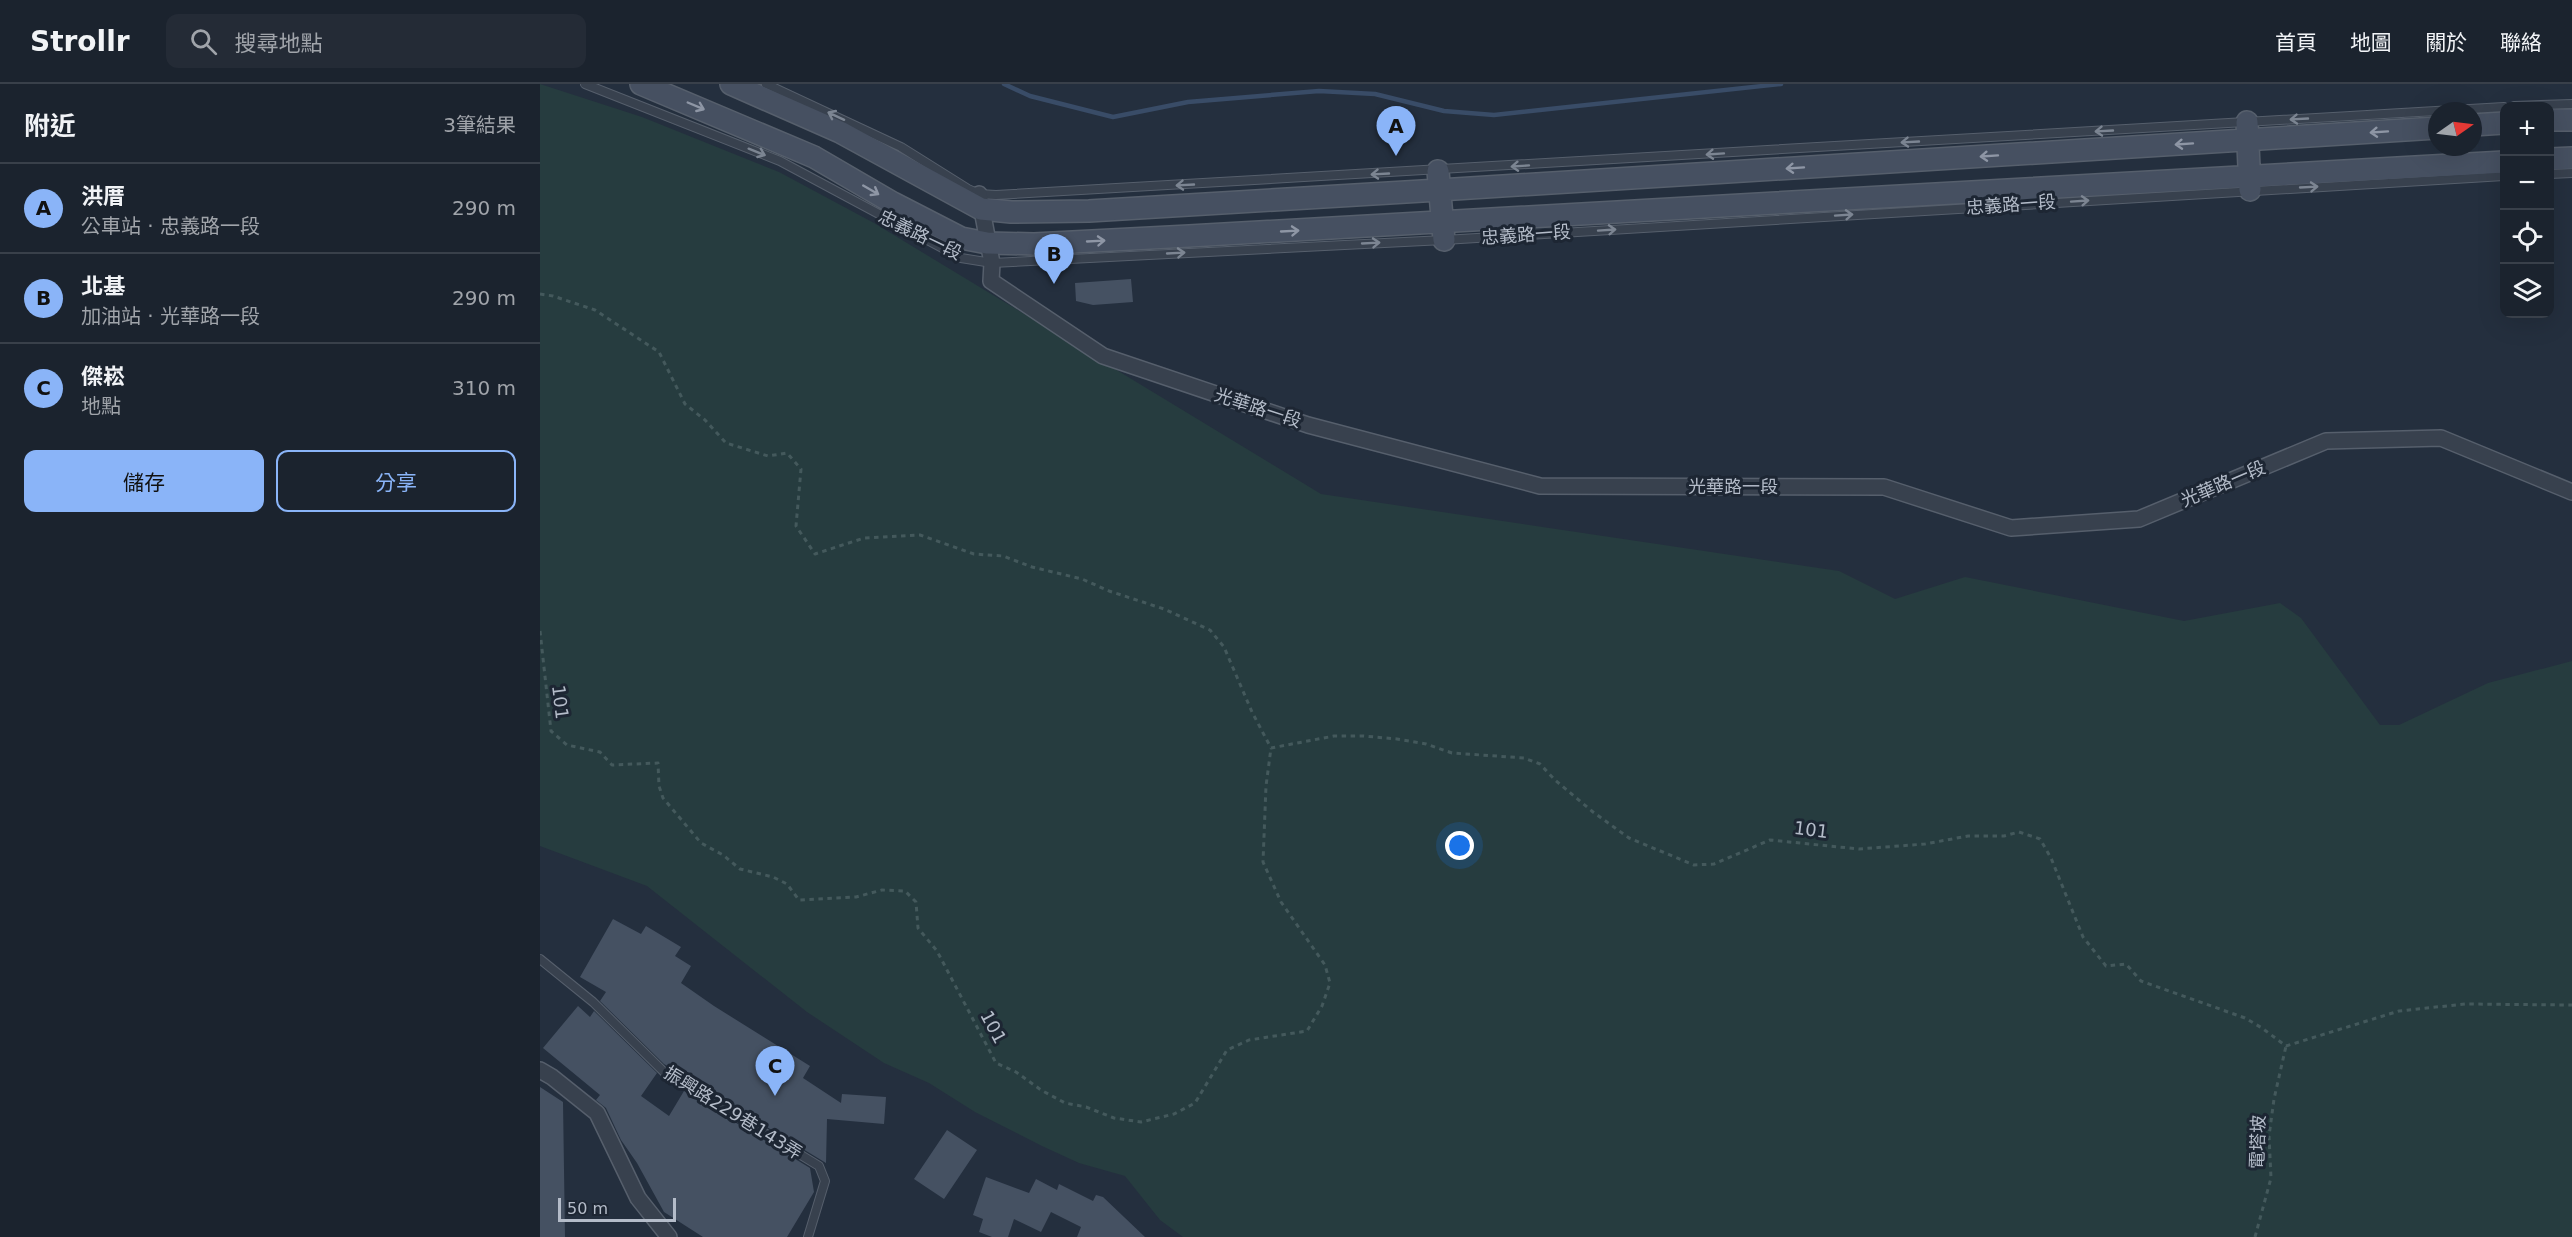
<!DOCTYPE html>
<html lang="zh-TW">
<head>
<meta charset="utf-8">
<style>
	body { margin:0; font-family:"DejaVu Sans","Noto Sans TC",sans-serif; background:#242b36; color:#f1f3f6 }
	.controls { position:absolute; right:18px; top:18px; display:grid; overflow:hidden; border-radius:12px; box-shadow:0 6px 24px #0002 }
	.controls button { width:54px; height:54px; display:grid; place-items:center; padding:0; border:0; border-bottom:2px solid #39404a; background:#1b232e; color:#f1f3f6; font:30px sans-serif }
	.compass { position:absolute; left:1888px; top:18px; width:54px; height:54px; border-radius:50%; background:#1b232e; box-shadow:0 6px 24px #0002; rotate:76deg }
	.scale { position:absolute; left:18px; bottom:15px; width:118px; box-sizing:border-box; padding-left:6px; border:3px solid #b4bcc9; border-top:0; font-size:16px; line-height:21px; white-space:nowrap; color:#b4bcc9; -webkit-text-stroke:4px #1d2633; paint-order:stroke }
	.you { position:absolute; left:920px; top:762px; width:21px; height:21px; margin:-15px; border:4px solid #fff; border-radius:50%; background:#1a73e8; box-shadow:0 0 0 9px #1a73e833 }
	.badge { display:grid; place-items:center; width:39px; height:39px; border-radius:50%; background:#8ab4f8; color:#111; font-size:20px; font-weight:700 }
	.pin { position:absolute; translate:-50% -50px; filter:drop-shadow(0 2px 3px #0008) }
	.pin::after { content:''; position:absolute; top:32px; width:21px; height:18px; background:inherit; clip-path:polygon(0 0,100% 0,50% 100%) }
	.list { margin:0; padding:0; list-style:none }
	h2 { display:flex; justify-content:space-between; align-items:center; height:78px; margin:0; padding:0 24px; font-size:26px }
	h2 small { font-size:20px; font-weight:400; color:#a0a4aa }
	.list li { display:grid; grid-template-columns:39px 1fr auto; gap:18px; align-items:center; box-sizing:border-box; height:90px; padding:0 24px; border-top:2px solid #39404a }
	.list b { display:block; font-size:22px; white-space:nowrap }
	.list p { margin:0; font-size:20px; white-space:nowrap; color:#a0a4aa }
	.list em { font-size:20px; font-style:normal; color:#a0a4aa }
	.actions { display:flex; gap:12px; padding:18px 24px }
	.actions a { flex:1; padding:14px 0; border:2px solid #8ab4f8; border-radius:12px; text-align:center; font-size:21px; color:#8ab4f8 }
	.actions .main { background:#8ab4f8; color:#111 }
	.icon { flex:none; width:33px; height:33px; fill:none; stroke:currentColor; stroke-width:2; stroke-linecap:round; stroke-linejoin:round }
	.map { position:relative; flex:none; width:2032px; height:1153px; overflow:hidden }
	header { display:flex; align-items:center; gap:36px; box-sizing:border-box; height:84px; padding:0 30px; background:#1b232e; border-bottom:2px solid #39404a }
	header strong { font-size:28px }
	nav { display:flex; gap:33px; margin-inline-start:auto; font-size:21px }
	.search { width:420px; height:54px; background:#242b36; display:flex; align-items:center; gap:15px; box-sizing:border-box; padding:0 21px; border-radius:12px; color:#a0a4aa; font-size:22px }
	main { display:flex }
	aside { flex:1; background:#1b232e }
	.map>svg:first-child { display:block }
	.green { fill:#263c3f }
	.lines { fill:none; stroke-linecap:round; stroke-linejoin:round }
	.stream { stroke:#394c67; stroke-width:4.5 }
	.building { fill:#455162 }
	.service-casing { stroke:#565f6c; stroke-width:10 }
	.minor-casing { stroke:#565f6c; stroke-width:18 }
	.secondary-casing { stroke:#565f6c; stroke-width:24 }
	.path { stroke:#44595c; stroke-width:3; stroke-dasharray:4.5 4.5; stroke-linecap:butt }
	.service { stroke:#38414e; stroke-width:8 }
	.minor { stroke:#38414e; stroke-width:15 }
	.secondary { stroke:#465061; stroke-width:21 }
	.oneway { stroke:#8e96a5 }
	.oneway2 { stroke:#7c8592 }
	.labels { text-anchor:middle; stroke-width:6; stroke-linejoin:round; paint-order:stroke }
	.street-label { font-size:18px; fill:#b4bcc9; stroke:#1d2633 }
</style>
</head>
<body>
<header>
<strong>Strollr</strong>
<div class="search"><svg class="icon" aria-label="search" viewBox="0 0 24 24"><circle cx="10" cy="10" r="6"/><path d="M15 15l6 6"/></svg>搜尋地點</div>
<nav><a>首頁</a><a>地圖</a><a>關於</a><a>聯絡</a></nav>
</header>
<main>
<aside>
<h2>附近<small>3筆結果</small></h2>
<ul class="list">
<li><span class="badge">A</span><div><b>洪厝</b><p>公車站 · 忠義路一段</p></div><em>290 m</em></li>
<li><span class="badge">B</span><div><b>北基</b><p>加油站 · 光華路一段</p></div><em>290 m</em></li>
<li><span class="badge">C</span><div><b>傑崧</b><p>地點</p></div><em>310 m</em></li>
</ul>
<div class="actions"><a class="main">儲存</a><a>分享</a></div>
</aside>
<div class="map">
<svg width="2032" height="1153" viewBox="0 0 2032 1153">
	<rect width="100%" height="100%" fill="#242f3e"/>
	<path class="green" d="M0,0L102,33L239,88L334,139L781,410L1299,487L1355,515L1425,493L1644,537L1740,519L1761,534L1840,641H1859L1948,599L2032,577V1153H643L620,1136L585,1092L539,1079L502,1062L435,1028L389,999L344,979L267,928L107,802L0,762Z"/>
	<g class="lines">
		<path class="stream" d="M464,0L490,12L573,33L648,18L779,7L835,10L904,27L954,31L1241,0"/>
	</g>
	<path class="building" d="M591,195L593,218L553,221L536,217L535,199Z
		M73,835L101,850L106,842L141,863L135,872L151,882L141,899L174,922L270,982L263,994L301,1019L302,1010L346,1013L344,1040L287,1035L286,1079L124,980L60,917L66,908L40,893Z
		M38,922L50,933L54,927L117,989L101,1012L129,1032L144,1007L270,1084L274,1108L247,1153H163L124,1128L97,1079L81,1056L66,1024L56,1016L60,1011L3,964Z
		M0,1003L23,1018L25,1153H0Z
		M407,1046L437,1066L404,1115L374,1095Z
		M446,1093L489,1109L496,1095L517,1106L519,1100L553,1117L556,1111L563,1113L605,1153H537L541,1143L511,1128L501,1148L474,1135L468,1153H452L439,1148L443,1135L433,1131Z"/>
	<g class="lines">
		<g class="service-casing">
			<path id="service" d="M45,0L240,77L421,174L452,179L904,156L1964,92
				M226,0L361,63L428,105L439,110L456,111L1964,23
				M1974,22L2032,20
				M2010,90L2032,89
				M0,875L53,918L124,988L279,1082L285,1097L268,1153"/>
		</g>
		<g class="minor-casing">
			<path id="minor" d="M439,110L452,179L451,197L563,272L768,341L1000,402L1344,403L1471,444L1599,435L1786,357L1901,354L2032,408
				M0,986L12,993L57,1029L98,1114L129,1153"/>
		</g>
		<g class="secondary-casing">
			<path id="secondary" d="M101,0L274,73L353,119L421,154L447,159L494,160L649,152L1964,78
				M191,0L300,48L441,125L471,128L549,127L899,106L1897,44
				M2010,36H2032
				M1707,38L1710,106
				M1933,41L1964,39
				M2010,75L2032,74
				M898,87L904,156"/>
		</g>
		<path class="path" d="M0,210L13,212L55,226L119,268L145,320L165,336L186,359L228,372L247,369L261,385L256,442L275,470L324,454L380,451L434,470L463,472L492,483L542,495L569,507L624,525L670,546L684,563L712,628L731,664L794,652H824L857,655L886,660L912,669L984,674L1000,680L1015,696L1053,728L1089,754L1154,781L1174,780L1230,756L1319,765L1385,760L1428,752H1464L1479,748L1500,755L1511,774L1543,853L1566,882L1586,880L1601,897L1705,934L1722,944L1746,962
			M0,547L11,647L27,661L60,668L72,681L118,679L119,702L123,714L161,759L183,771L200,785L233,793L247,800L259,816L316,813L342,806L365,807L376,818L378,844L397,867L456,979L476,988L501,1006L525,1019L546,1023L574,1034L601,1038L634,1030L655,1019L687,966L709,956L767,947L782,922L790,899L785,881L741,818L723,778L726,702L731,664
			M1746,962L1859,927L1925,920L2032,921
			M1715,1153L1731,1094L1729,1052L1734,1015L1746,962"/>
		<use href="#service" class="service"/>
		<use href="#minor" class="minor"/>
		<use href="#secondary" class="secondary"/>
	</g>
	<defs><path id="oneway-shaft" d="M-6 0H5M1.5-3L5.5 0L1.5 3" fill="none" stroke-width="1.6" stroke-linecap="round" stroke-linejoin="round" transform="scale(1.5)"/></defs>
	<g class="oneway">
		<use href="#oneway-shaft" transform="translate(156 22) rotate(23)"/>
		<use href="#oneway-shaft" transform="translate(1839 48) rotate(176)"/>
		<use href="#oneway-shaft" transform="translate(1644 60) rotate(176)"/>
		<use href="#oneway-shaft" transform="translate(1449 72) rotate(176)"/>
		<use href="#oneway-shaft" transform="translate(1255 84) rotate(176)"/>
		<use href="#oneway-shaft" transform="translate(331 106) rotate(30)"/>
		<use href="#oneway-shaft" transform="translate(750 147) rotate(-3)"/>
		<use href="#oneway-shaft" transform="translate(556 157) rotate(-3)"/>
	</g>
	<g class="oneway2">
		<use href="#oneway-shaft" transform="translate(296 32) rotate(-155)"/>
		<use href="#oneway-shaft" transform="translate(1759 35) rotate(177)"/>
		<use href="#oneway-shaft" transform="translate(1564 47) rotate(177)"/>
		<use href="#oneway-shaft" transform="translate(1370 58) rotate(177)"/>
		<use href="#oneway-shaft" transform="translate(217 68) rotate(22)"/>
		<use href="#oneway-shaft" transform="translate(1175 70) rotate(176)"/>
		<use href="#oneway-shaft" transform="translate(980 82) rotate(176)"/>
		<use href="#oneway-shaft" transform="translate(840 90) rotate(177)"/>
		<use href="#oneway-shaft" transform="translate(645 101) rotate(177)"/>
		<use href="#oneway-shaft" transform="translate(1769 103) rotate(-3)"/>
		<use href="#oneway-shaft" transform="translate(1540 117) rotate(-4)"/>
		<use href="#oneway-shaft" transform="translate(1304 131) rotate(-4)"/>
		<use href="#oneway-shaft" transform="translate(1067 146) rotate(-4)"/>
		<use href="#oneway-shaft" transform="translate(831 159) rotate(-3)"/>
		<use href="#oneway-shaft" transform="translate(636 169) rotate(-3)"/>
	</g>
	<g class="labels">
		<g class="street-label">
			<text transform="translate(1471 121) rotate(-4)" y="6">忠義路一段</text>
			<text transform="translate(380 151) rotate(26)" y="6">忠義路一段</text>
			<text transform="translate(986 151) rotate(-4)" y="6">忠義路一段</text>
			<text transform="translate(718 324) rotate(18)" y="6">光華路一段</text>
			<text transform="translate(1683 400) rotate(-23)" y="6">光華路一段</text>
			<text x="1193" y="409">光華路一段</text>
			<text transform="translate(20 618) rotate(83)" y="6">101</text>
			<text transform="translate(1271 746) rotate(7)" y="6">101</text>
			<text transform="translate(453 943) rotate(62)" y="6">101</text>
			<text transform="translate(193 1029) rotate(32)" y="6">振興路229巷143弄</text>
			<text transform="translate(1718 1058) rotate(-88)" y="6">電塔坡</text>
		</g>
	</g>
</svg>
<div class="controls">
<button>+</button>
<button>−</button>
<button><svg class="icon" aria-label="locate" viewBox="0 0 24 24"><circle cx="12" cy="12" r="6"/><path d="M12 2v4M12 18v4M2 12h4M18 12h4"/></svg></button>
<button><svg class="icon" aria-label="layers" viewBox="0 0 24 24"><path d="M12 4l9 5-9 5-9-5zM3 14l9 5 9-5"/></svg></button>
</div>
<svg class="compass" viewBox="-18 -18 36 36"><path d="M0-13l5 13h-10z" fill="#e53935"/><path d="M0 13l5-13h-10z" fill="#a0a4aa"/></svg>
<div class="scale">50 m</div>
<div class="you"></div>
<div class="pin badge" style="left:856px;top:72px">A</div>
<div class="pin badge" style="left:514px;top:200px">B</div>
<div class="pin badge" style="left:235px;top:1012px">C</div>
</div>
</main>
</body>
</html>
